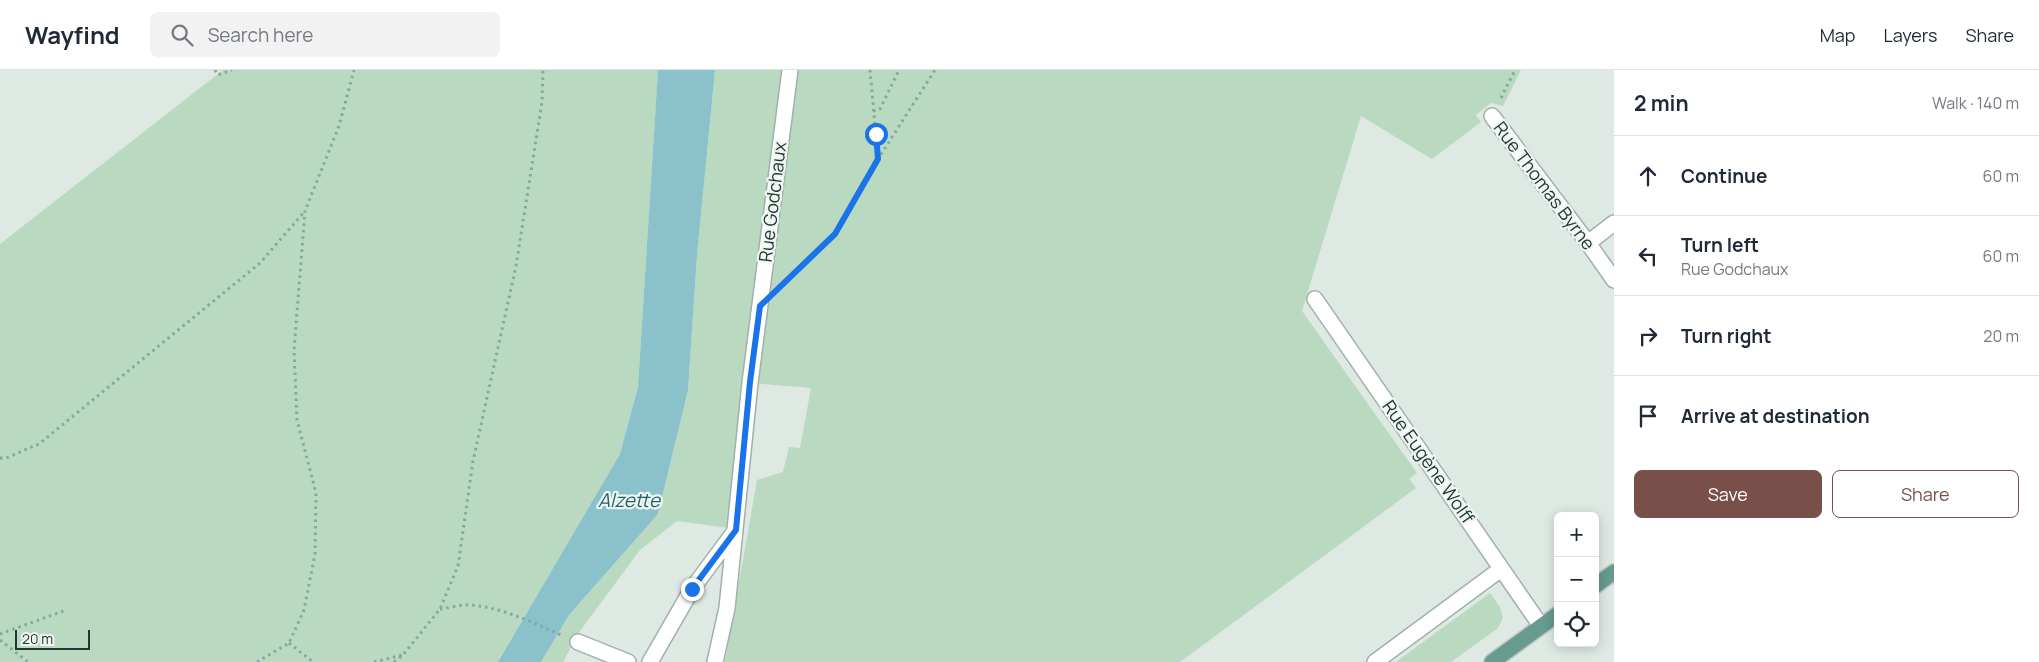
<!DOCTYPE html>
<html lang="en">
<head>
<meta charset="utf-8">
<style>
	body { margin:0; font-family:Manrope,sans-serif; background:#f2f2f3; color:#1f2937 }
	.controls { position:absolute; right:15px; bottom:15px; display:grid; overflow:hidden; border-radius:8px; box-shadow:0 2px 12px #0003 }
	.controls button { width:45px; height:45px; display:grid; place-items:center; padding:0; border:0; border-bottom:1px solid #e0e1e3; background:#fff; color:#1f2937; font:25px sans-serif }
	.scale { position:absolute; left:15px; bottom:12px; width:75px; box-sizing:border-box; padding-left:5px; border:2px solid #213731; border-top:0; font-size:14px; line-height:18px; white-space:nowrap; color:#213731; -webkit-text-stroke:4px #eff6f2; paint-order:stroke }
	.stop { position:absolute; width:15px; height:15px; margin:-11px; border:4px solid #1a73e8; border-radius:50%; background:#fff }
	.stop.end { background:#1a73e8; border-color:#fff; box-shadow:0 1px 5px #0008 }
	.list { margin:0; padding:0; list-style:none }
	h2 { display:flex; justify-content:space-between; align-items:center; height:65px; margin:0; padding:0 20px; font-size:21px }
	h2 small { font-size:16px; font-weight:400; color:#747a83 }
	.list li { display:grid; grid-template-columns:32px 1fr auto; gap:15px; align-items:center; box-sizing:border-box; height:80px; padding:0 20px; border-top:1px solid #e0e1e3 }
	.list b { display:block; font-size:19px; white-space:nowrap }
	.list p { margin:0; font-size:16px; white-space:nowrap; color:#747a83 }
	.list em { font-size:16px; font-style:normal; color:#747a83 }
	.actions { display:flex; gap:10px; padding:15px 20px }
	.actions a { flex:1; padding:11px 0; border:1px solid #795049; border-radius:8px; text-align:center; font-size:18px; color:#795049 }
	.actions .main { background:#795049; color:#fff }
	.icon { flex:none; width:28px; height:28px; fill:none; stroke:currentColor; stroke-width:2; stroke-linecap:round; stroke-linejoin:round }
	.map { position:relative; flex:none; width:1614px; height:592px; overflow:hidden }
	header { display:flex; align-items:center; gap:30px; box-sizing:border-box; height:70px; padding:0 25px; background:#fff; border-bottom:1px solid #e0e1e3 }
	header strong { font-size:24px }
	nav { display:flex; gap:28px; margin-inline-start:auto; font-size:18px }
	.search { width:350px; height:45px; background:#f2f2f3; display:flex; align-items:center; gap:12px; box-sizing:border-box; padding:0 18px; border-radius:8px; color:#747a83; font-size:19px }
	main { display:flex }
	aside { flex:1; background:#fff }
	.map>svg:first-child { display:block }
	.green { fill:#b9d9c1 }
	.water { fill:#8ac1ca }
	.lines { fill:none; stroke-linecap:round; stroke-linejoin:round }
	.minor-casing { stroke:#a2b0ab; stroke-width:18 }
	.major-casing { stroke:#bcc3c1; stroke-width:18 }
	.path { stroke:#81aa9d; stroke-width:3; stroke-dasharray:2.5 4; stroke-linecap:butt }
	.minor { stroke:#fff; stroke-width:15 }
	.major { stroke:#669b8d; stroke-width:15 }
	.route { stroke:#1a73e8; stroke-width:6 }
	.labels { text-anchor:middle; stroke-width:4.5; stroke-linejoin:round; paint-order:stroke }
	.street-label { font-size:18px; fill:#213731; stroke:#eff6f2 }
	.water-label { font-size:19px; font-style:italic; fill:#21626e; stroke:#eff6f2 }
</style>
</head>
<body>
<header>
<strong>Wayfind</strong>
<div class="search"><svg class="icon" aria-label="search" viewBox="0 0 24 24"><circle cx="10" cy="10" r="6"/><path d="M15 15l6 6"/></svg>Search here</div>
<nav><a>Map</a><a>Layers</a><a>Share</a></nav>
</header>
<main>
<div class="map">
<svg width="1614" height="592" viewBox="0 0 1614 592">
	<rect width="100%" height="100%" fill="#dfe9e4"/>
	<path class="green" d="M223,0H658L638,317L620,384L498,592H0V174Z
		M715,0H1521L1503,36L1491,33L1476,45L1481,52L1432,89L1361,46L1302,241L1417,403L1409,409L1416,418L1180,592H725L757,410L783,402L789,377L800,378L811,318L751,313L736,459L677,451L640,480L580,561L563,592H541L569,545L658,444L688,320L697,185Z
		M1490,523L1500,537L1503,548L1498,558L1451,592H1396Z"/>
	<path class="water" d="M658,0H715L697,185L688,320L658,444L569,545L541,592H498L620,384L638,317Z"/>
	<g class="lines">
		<g class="minor-casing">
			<path id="minor" d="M1492,46L1588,173L1614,210
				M1588,173L1614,153
				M1315,229L1541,556
				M578,572L628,592
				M650,592L692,519L735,461
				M715,592L727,538L750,313L790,0
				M1375,592L1501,499"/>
		</g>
		<g class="major-casing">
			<path id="major" d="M1595,516L1614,502
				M1492,592L1558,544"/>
		</g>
		<path class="path" d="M215,0L218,5L232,0
			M870,0L878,88
			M1501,28L1515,0
			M873,41L880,39L899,0
			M784,213L835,164L878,89L935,0
			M0,388H6L39,374L260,193L305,141
			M440,539C450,538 462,534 471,535C503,538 532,552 561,565
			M0,564L66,540
			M0,570L28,592
			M289,573L313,592
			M257,592L289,573L304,540L315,484L316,423L297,350L294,280L305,141L339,56L354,0
			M374,592L402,585
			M394,592L403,585L440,539L458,496L473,391L516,196L542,32L543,0"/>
		<use href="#minor" class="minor"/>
		<use href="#major" class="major"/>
	</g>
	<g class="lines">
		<path class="route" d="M692,519L736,460L750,312L760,236L835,164L878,89L876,64"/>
	</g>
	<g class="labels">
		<g class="street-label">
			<text transform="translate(1544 116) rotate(53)" y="6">Rue Thomas Byrne</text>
			<text transform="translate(773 132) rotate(-83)" y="6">Rue Godchaux</text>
			<text transform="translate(1428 392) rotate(55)" y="6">Rue Eugène Wolff</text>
		</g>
		<g class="water-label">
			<text x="629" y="437">Alzette</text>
		</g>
	</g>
</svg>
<div class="controls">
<button>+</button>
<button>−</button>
<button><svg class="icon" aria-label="locate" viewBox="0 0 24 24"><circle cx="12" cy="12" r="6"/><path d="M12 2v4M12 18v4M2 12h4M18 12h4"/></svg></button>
</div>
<div class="scale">20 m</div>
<div class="stop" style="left:876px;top:64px"></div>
<div class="stop end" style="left:692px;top:519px"></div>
</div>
<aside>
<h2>2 min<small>Walk · 140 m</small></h2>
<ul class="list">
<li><svg class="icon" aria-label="ahead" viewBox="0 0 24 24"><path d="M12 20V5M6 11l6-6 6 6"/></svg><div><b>Continue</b></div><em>60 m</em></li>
<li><svg class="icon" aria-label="left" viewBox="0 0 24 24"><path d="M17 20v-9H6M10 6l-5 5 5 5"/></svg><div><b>Turn left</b><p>Rue Godchaux</p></div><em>60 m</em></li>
<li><svg class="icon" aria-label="right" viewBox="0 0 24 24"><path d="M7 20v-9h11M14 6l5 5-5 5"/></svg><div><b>Turn right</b></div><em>20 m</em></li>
<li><svg class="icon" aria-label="arrive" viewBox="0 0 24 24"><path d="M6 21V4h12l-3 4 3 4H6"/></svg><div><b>Arrive at destination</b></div></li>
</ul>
<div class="actions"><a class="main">Save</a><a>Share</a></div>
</aside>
</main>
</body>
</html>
